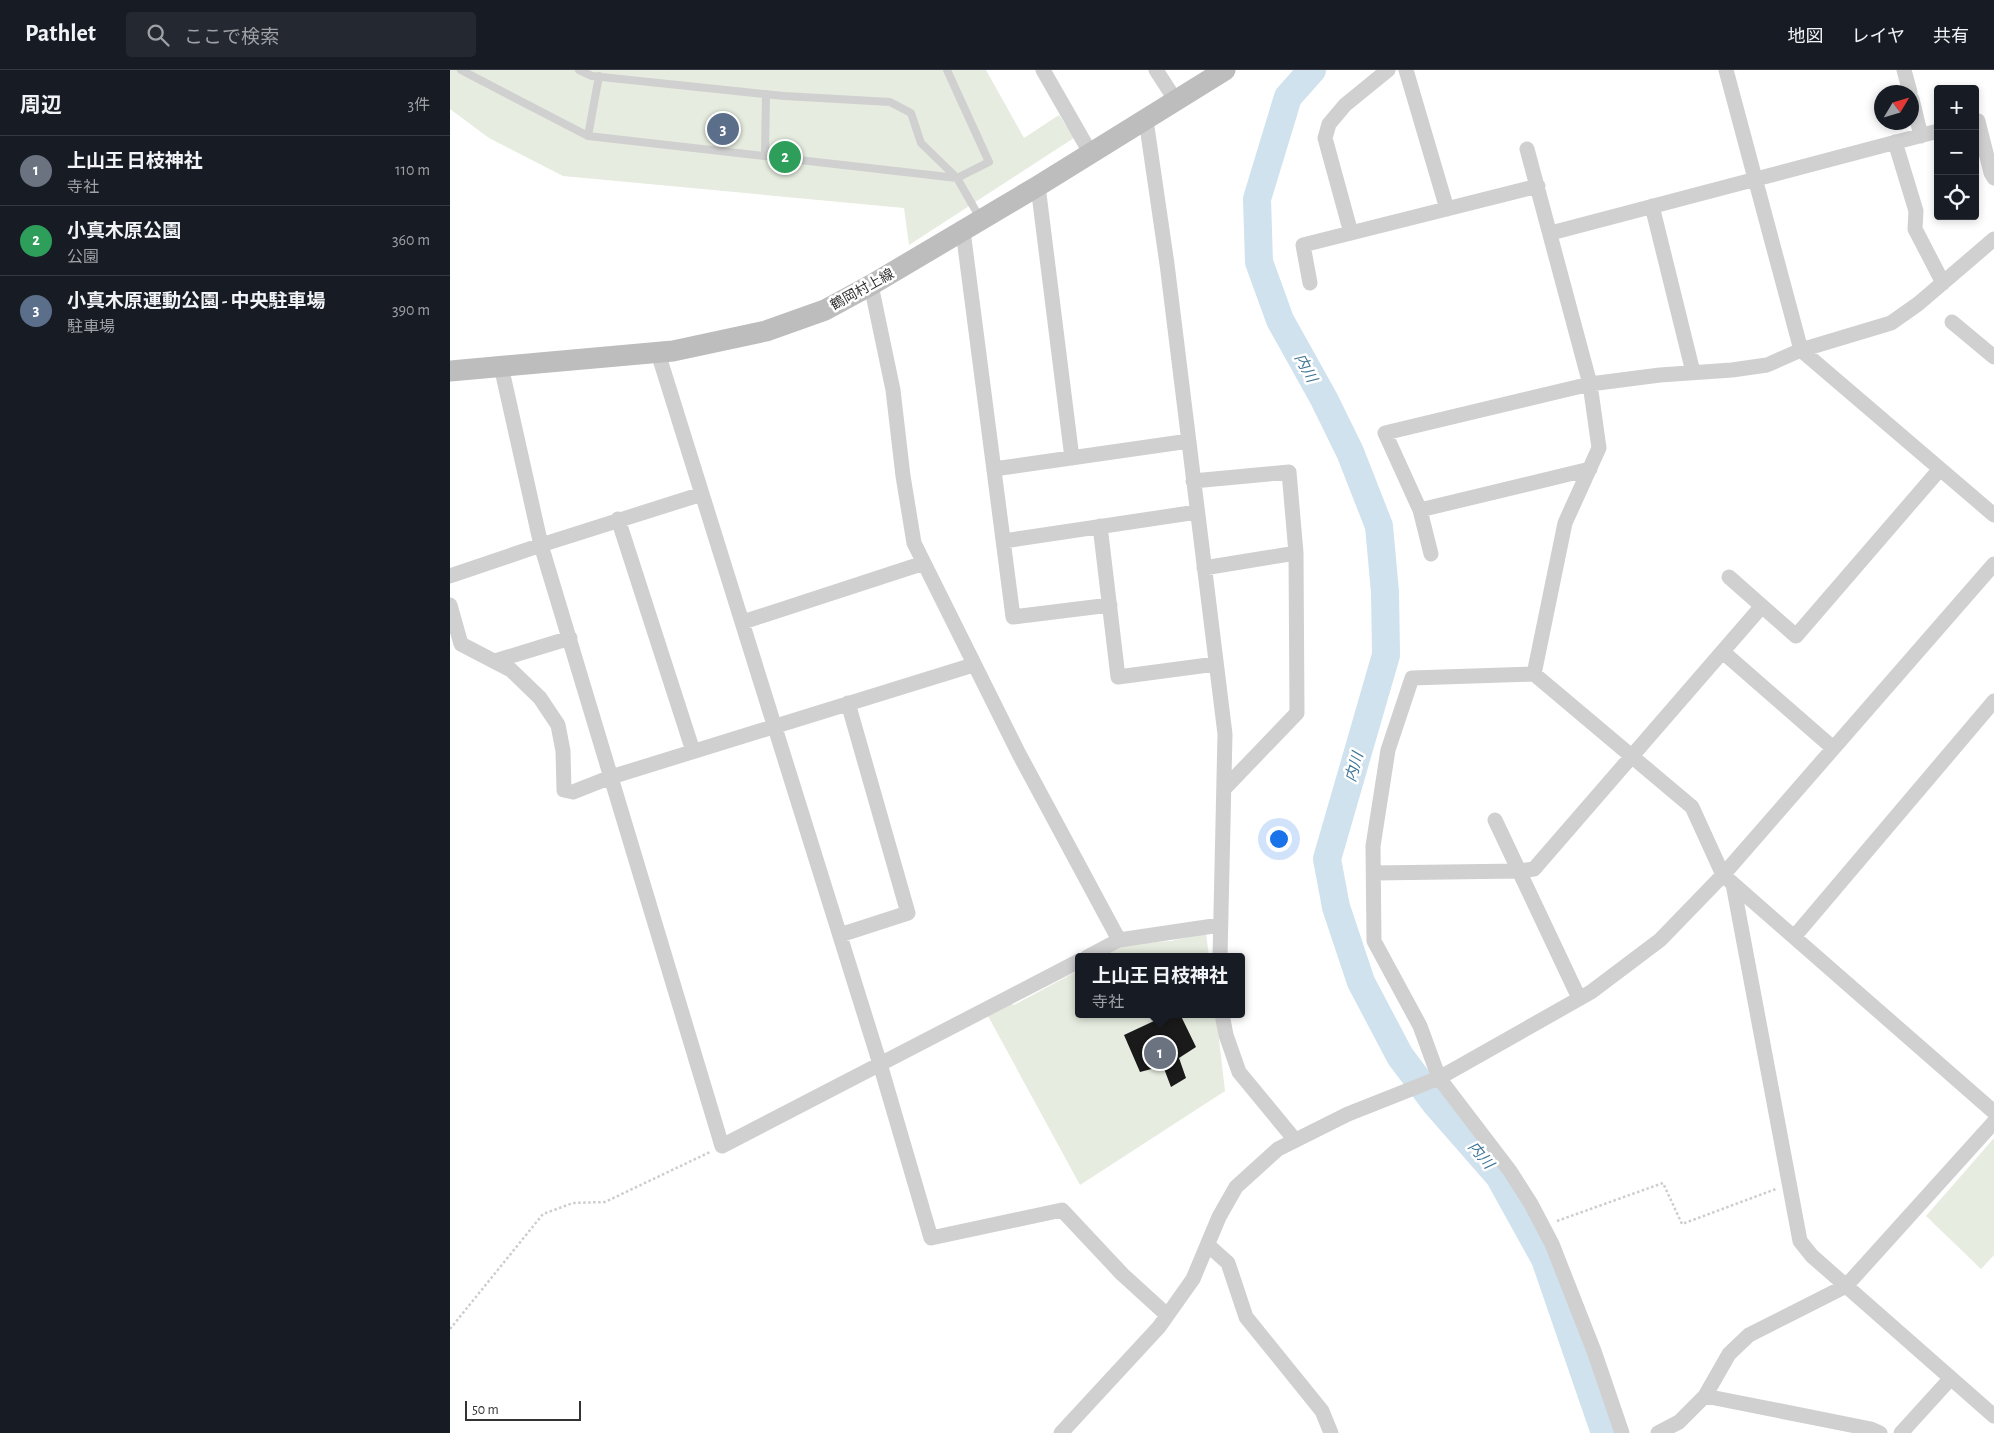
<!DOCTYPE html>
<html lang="ja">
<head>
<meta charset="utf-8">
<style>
	body { margin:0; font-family:"Alegreya Sans","Noto Sans JP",sans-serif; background:#242831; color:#f1f3f6 }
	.controls { position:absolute; right:15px; top:15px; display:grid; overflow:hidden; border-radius:5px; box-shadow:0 2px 8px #0003 }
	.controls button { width:45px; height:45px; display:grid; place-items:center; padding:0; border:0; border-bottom:1px solid #363941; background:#171b24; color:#f1f3f6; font:25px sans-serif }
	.compass { position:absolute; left:1424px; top:15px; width:45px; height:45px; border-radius:50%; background:#171b24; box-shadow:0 2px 8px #0003; rotate:52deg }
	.scale { position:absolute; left:15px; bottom:12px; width:116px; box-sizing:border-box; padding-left:5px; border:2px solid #333; border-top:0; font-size:14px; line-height:18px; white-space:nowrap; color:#333; -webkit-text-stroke:4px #fff; paint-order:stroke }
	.you { position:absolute; left:828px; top:768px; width:18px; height:18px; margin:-12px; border:4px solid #fff; border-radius:50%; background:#1a73e8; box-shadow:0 0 0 8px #1a73e833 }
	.badge { display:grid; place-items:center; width:32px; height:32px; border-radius:50%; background:#7c3aed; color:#fff; font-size:16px; font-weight:700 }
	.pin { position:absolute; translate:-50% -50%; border:2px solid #fff; box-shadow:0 1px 5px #0006 }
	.popup { position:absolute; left:625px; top:883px; width:170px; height:65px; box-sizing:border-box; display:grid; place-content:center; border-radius:5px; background:#171b24; filter:drop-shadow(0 1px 4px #0005); font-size:16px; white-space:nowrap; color:#9ea1a6 }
	.popup b { font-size:19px; color:#f1f3f6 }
	.popup::after { content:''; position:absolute; left:50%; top:100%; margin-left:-10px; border:10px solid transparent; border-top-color:#171b24 }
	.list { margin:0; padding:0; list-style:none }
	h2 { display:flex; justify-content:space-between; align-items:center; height:65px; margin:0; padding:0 20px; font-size:21px }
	h2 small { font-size:16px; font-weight:400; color:#9ea1a6 }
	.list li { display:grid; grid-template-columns:32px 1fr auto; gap:15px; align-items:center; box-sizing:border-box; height:70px; padding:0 20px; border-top:1px solid #363941 }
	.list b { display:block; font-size:19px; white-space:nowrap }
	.list p { margin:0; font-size:16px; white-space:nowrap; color:#9ea1a6 }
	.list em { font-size:16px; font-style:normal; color:#9ea1a6 }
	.icon { flex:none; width:28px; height:28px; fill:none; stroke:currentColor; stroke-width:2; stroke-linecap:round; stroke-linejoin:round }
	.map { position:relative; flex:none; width:1544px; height:1363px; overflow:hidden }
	header { display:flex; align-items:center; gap:30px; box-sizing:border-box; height:70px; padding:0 25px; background:#171b24; border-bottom:1px solid #363941 }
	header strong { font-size:24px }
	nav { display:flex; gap:28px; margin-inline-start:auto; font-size:18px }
	.search { width:350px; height:45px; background:#242831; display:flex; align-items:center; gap:12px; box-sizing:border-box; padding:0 18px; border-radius:5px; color:#9ea1a6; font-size:19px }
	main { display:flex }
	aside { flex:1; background:#171b24 }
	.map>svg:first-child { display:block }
	.green { fill:#e6ecdf }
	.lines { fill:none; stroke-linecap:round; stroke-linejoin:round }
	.river { stroke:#cfe2ee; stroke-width:28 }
	.building { fill:#1a1a1a }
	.path { stroke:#cdcdcd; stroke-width:2.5; stroke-dasharray:2.5 2.5; stroke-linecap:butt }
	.lane { stroke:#d0d0d0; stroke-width:8 }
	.street { stroke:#d0d0d0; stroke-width:15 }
	.secondary { stroke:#bdbdbd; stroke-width:21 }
	.labels { text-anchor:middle; stroke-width:5; stroke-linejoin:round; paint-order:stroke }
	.street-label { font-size:14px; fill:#333; stroke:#fff }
	.water-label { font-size:15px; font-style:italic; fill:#3f7597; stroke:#fff }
</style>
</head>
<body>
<header>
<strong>Pathlet</strong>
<div class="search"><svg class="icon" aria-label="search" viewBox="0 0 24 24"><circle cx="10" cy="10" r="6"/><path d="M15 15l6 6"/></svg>ここで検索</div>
<nav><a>地図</a><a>レイヤ</a><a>共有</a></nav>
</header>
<main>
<aside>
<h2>周辺<small>3件</small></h2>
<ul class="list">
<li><span class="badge" style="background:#6b7280">1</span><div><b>上山王 日枝神社</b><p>寺社</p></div><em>110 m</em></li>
<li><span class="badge" style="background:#2e9e5b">2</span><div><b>小真木原公園</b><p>公園</p></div><em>360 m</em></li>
<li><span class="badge" style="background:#5c6f8a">3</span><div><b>小真木原運動公園 - 中央駐車場</b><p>駐車場</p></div><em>390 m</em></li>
</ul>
</aside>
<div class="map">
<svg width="1544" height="1363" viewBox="0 0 1544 1363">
	<rect width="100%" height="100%" fill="#fff"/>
	<path class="green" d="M0,0H536L574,68L609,45L624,68L459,175L454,138L113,106L39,68L0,39Z
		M756,863L759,887H653L677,874L721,871Z
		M629,900V944H766L775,1021L630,1115L538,946L560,933L564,935Z
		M1544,1068V1185L1531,1199L1476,1146Z"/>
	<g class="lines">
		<path class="river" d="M862,0L838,27L807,129L809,192L830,250L874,329L900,382L929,456L935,522L936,585L877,789L886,837L911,912L950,986L986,1034L1049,1106L1095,1189L1155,1363"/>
	</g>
	<path class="building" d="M719,944H730L746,977L729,988L736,1008L721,1017L713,996L690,1002L674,965Z"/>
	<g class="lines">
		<path class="path" d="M700,944L703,952
			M1107,1151L1213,1113L1232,1154L1326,1119
			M0,1259L93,1144L123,1133L155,1132L260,1082"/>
		<path class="lane" d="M11,0L138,66L507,108
			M129,0L142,6L334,26L440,32L461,43L471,73L507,108
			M497,0L539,92L507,108L530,148
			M138,66L149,6
			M315,86L316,24"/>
		<path class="street" d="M593,0L641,84
			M706,0L726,31
			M956,0L997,139
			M1276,0L1351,280L1544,445
			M1454,0L1460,22
			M1462,29L1471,66
			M696,50L717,194L775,664L770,887
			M1525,51H1528L1541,103L1544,108
			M1445,72L1466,141L1465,159L1493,213
			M1077,79L1140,314L1149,378L1115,453L1084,604
			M588,116L622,388
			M1202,136L1243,302
			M513,161L563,547L660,535
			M901,163L875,68L879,54L895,35L938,0
			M1101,163L1488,61
			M860,213L853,175L1088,116
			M421,215L443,320L453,406L464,473L569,684L669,870
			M1502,252L1544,287
			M208,283L430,994L481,1168L612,1140L672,1204L717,1245
			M51,296L91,475L272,1076L629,891
			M544,399L739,371
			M743,411L839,402L846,483L847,643L774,719
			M970,440L1140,399
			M168,449L243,681
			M650,456L668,607L766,594
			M554,471L747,442
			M981,484L970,440L935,363L1140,314L1210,305L1282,300L1317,295L1351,280L1441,253L1468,234L1544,169
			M754,498L846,483
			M0,506L91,475L252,424
			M1279,507L1346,566L1490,399
			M0,535L11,574L61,600L90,628L108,655L113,681L114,720L123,722L161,707L523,595
			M293,552L474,493
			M1273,582L1383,678
			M45,591L120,568
			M1045,750L1129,928
			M924,803L1069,801L1084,799L1312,536
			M1283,814L1350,1171L1362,1186L1544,1346
			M390,865L458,843L398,633
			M1344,867L1544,631
			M637,887L669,870L770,855
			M772,944L776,965L789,1002L845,1070
			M758,1175L778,1193L796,1247L872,1341L881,1363
			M1255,1326L1421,1359L1430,1363
			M611,1363L709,1257L743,1209L769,1147L786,1117L828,1079L898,1044L989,1008L1141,922L1210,870L1273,805L1544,494
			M1172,1363L1144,1281L1102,1174L1081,1134L1060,1101L989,1008L970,956L924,871L923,776L938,680L962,608L1084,604L1242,737L1273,805L1544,1042
			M1208,1363L1229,1352L1255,1326L1279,1284L1299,1265L1396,1216L1544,1052
			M1451,1363L1501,1308"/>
		<path class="secondary" d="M0,301L223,281L316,261L375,240L421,215L588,116L775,0"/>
	</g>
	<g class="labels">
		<g class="street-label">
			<text transform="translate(412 219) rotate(-29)" y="5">鶴岡村上線</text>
		</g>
		<g class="water-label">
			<text transform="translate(856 298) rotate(62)" y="5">内川</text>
			<text transform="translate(904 697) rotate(-74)" y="5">内川</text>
			<text transform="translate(1031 1085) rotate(50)" y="5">内川</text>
		</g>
	</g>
</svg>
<div class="controls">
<button>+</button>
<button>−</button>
<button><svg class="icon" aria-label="locate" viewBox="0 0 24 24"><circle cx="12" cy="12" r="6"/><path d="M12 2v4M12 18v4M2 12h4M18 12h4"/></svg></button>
</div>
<svg class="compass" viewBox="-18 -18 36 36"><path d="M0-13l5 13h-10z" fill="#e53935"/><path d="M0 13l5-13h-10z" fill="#9ea1a6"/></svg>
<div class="scale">50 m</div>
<div class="you"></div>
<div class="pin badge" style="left:710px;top:983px;background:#6b7280">1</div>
<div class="popup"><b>上山王 日枝神社</b>寺社</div>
<div class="pin badge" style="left:335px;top:87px;background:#2e9e5b">2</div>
<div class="pin badge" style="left:273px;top:59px;background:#5c6f8a">3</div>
</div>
</main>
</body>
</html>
